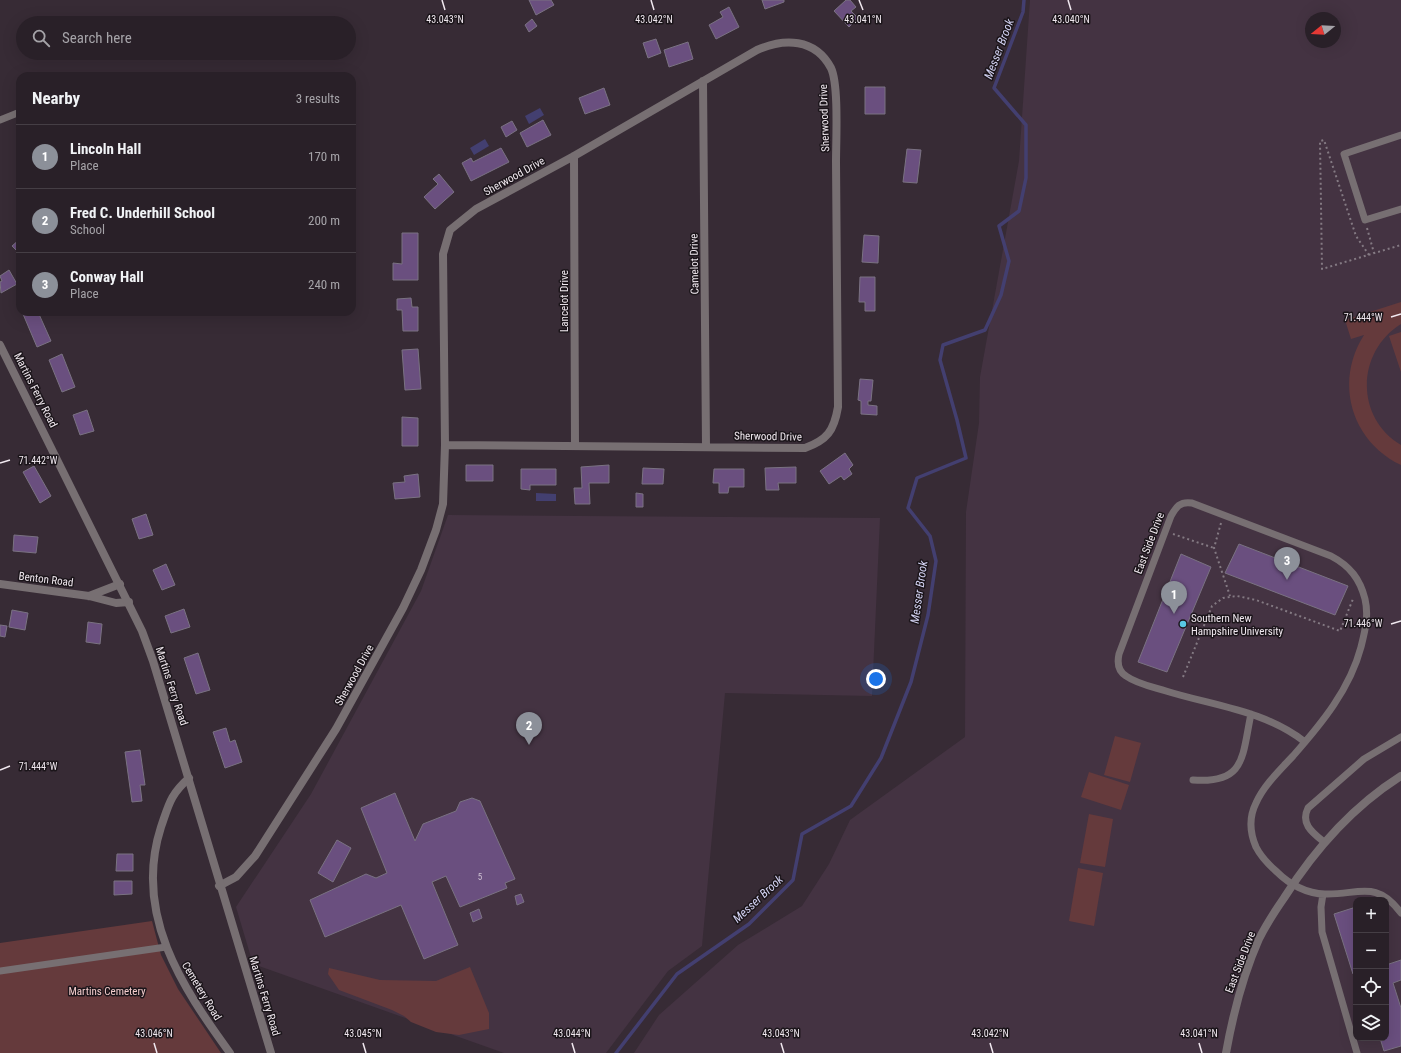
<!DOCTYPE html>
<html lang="en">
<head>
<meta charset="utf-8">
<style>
	body { margin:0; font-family:"Roboto Condensed",sans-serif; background:#312830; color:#f1f3f6 }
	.controls { position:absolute; right:12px; bottom:12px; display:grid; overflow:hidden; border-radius:8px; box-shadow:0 4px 16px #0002 }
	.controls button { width:36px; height:36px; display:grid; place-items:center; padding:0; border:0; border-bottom:1px solid #453e45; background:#292028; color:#f1f3f6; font:20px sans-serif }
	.compass { position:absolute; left:1305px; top:12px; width:36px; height:36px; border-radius:50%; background:#292028; box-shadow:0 4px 16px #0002; rotate:252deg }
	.you { position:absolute; left:876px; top:679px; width:14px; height:14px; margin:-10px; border:3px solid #fff; border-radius:50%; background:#1a73e8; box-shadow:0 0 0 6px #1a73e833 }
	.badge { display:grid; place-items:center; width:26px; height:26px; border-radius:50%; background:#8c9099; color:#fff; font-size:13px; font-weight:700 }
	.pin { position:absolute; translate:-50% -33px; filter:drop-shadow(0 1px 2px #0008) }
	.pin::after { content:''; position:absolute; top:21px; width:14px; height:12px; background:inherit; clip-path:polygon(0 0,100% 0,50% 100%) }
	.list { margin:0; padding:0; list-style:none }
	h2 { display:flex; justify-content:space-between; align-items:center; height:52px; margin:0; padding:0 16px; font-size:17px }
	h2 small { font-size:13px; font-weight:400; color:#a5a3a8 }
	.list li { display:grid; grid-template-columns:26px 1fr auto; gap:12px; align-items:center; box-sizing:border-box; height:64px; padding:0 16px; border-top:1px solid #453e45 }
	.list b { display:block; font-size:15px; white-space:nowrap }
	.list p { margin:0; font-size:13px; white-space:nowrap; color:#a5a3a8 }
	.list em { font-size:13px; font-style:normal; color:#a5a3a8 }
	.icon { flex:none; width:22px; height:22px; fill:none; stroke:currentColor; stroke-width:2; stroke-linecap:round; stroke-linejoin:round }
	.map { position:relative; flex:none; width:1401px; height:1053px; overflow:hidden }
	.search { position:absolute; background:#292028; box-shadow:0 4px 16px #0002; left:16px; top:16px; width:340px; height:44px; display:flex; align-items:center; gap:10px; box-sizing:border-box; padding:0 14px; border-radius:22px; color:#a5a3a8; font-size:15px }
	.panel { position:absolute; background:#292028; box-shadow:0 4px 16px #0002; left:16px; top:72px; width:340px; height:244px; border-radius:12px }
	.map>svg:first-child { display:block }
	.built { fill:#443342; fill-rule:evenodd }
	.green { fill:#653a3c }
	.water { fill:#433f70 }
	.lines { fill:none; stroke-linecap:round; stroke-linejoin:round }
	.stream { stroke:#433f70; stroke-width:3.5 }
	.building { fill:#6a4f7f; stroke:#7a7282 }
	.path { stroke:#847a83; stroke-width:2; stroke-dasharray:2 3; stroke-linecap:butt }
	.service { stroke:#776f72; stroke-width:7 }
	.minor { stroke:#776f72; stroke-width:8 }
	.tertiary { stroke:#776f72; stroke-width:8 }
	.ticks { fill:none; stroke:#f0e8ef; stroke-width:1.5 }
	.poi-dot { fill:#58c8e4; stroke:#1b151a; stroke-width:1.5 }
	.labels { text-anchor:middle; stroke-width:3; stroke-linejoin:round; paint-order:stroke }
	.number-label { font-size:9px; fill:#cec2d3 }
	.street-label { font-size:11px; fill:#f0e8ef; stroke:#1b151a }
	.poi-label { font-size:11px; fill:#f0e8ef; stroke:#1b151a; text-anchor:start }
	.park-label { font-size:11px; fill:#f4cdcd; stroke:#1b151a }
	.water-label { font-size:12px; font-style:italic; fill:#d5d5f5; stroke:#1b151a }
	.ticks-label { font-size:10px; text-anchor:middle; fill:#f0e8ef; stroke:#1b151a; stroke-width:3; stroke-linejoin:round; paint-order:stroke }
</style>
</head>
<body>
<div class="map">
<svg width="1401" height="1053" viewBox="0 0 1401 1053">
	<rect width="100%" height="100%" fill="#372b35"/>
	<path class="built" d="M1030,0H1401V1053H634L659,1015L738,945L802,906L829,864L850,820L965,737L966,512L979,423L980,377L1019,161ZM1311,18H1335V42H1311ZM1356,900H1386V1038H1356Z
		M448,515L880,518L872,696L725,693L702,946L668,971L606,1053H504L253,964L236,907L311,794L421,591Z"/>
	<path class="green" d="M1401,302V324C1356,352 1355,418 1401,445V465C1351,441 1334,382 1364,335L1351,339L1345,320Z
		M1401,332V372L1389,336Z
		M1115,736L1141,743L1130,782L1104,775Z
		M1089,772L1129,785L1121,810L1081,797Z
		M1089,814L1113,819L1105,867L1080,863Z
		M1078,868L1103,873L1094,926L1069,921Z
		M152,921L161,955L178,989L221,1053H0V943Z
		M470,967L489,1013V1029L459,1035L436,1032L411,1022L404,1016L392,1010L339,990L328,974L329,968L380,980L436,981Z"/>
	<path class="water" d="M540,108L544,115L529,124L525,116Z
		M485,139L489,146L474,155L470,148Z
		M536,493L556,494V501H536Z"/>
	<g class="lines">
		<path class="stream" d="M616,1053L677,974L749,924L793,880L802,834L851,806L881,758L911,682L928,615L936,561L930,536L908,508L917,478L966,458L957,420L940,360L943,345L985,330L1001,295L1009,261L999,226L1019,211L1026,178V125L994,88L1023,12L1024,0"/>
	</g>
	<path class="building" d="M529,0H551L554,5L536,15Z
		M762,0H784V2L765,9Z
		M846,0H850L856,7L851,11L858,18L849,27L834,11Z
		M729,7L739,27L716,39L709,25L723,17L720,12Z
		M532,19L537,26L529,32L525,25Z
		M656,39L661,53L648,58L643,43Z
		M688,42L693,59L669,67L664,50Z
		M865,87H885V114H865Z
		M604,88L610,105L585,114L579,98Z
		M543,120L551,135L527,147L520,133Z
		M512,121L517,130L506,137L501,127Z
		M501,148L509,162L471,181L462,163L471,158L473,162Z
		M907,149L921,150L917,183L903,182Z
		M439,174L454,192L435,209L424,197L438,184L433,179Z
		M402,233H418V280H393V263L402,264Z
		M864,235L879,236L878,263L862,262Z
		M20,239V253H19L12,246Z
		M9,270L17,284L1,293L0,282L2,281L0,276Z
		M860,277H875V311H865V302H859Z
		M411,298L412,307H418V331H403L402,310H397V299Z
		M27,312H38L51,341L37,347L23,314Z
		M418,349L421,389L405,390L402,350Z
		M62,354L75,387L62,392L49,360Z
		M860,379L873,380L871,401H868V405L877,406V415L861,414V401L858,400Z
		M87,410L94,431L80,435L73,415Z
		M402,417L418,418V446H402Z
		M845,453L853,465L849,469L852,474L844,480L841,476L829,484L820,471Z
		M466,465H493V481H466Z
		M609,465V483H589L590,504H575L574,488H582L581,467Z
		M34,466L51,496L40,503L23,472Z
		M796,467V483H778L779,490H766L765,468Z
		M643,468L664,469L663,484H642Z
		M521,469H556V485H530V490L521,489Z
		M714,469H744V487H729L728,493H719V483H713Z
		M418,474L420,497L395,499L393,483L405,482L404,476Z
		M636,493L643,494V507H636Z
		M146,514L153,535L139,539L132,519Z
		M14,535L38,537L36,553L13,551Z
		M1239,544L1348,586L1335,615L1225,573Z
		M1181,554L1211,567L1167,672L1138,662Z
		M166,564L175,585L162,590L153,570Z
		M184,609L190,627L171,633L165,616Z
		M12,610L28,613L25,630L9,627Z
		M88,622L102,624L100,644L86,642Z
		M0,625L7,626L5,637L0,636Z
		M198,653L210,690L196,694L184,658Z
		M226,728L230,742L235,740L242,762L225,768L213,732Z
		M140,750L145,785H140L142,801L132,802L125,752Z
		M395,793L415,841L423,824L456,811L460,802L472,798L480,801L515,879L505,883L507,888L460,907L446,876L432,882L458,945L424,959L401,905L325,937L310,900L366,874L376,878L387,873L361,808Z
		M337,840L351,848L333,882L318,873Z
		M117,854H133V871H116Z
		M114,881H132V894L114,895Z
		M521,894L524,902L517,905L515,896Z
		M1356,907V974H1353L1334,914Z
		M479,909L482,918L473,922L470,913Z
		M1401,960V980L1393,983L1401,1008V1046L1384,1051L1380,1038H1386V965Z"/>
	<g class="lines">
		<path class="path" d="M1367,228L1374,253
			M1369,255L1356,236L1324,140L1320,141L1322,269L1401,245
			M1221,523L1214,548L1230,596
			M1173,534L1214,548
			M1183,677L1212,606L1223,598L1237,596L1256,600L1340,631L1353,599"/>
		<path class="service" d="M0,120L20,112
			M1401,135L1344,154L1365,220L1401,209
			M1305,742C1264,710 1214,706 1166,691C1153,687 1137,684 1126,676C1118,671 1117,663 1119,654L1171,516C1176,507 1180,501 1192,503L1331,556C1350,566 1360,579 1365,599C1369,616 1365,631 1361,647C1350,689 1322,723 1293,756C1280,770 1264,785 1256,803C1249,817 1250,833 1256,847C1261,857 1269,865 1277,872C1289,884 1307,894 1325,894C1359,895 1376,879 1401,913
			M1193,780C1246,784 1242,756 1251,714
			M1324,842C1313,833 1300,824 1308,808L1364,759L1401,737
			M1323,894L1321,907L1322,932L1357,1053
			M0,971L166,947"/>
		<path class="minor" d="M703,81L706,446
			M574,156L575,446
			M0,584L89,596L116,603L129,602
			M89,596L120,584
			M189,778C170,795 169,804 161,827C133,914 182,987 230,1053
			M219,886L236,877L255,856L336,729L403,608L421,570L436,530L443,504L445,445L443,254L450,230L476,209L574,156L757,50C784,38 815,38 831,68C839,85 836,141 836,162C837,243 837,325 838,407C834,431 827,440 805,448L445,445
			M1226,1053C1233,1014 1243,975 1259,939C1266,925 1275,911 1284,898C1315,849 1352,807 1401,776"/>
		<path class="tertiary" d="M0,345L142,631L153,661L271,1053"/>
	</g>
	<path class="ticks" d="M442,0L445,10M651,0L654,10M859,0L863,10M1068,0L1071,10M1391,317L1401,314M0,463L10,460M1391,624L1401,621M0,770L10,766M154,1043L157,1053M363,1043L366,1053M572,1043L575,1053M781,1043L784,1053M990,1043L993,1053M1199,1043L1202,1053"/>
	<circle class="poi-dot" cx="1183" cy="624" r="4"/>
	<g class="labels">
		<g class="number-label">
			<text x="480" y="880">5</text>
		</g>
		<g class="street-label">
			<text transform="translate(824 118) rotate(-92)" y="4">Sherwood Drive</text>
			<text transform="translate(514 176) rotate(-29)" y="4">Sherwood Drive</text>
			<text transform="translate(694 264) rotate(-91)" y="4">Camelot Drive</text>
			<text transform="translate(564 301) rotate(-90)" y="4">Lancelot Drive</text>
			<text transform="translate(36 390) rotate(63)" y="4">Martins Ferry Road</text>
			<text transform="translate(768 436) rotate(1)" y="4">Sherwood Drive</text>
			<text transform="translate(1149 543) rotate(-69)" y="4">East Side Drive</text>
			<text transform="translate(46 579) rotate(7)" y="4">Benton Road</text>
			<text transform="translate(354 675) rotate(-61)" y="4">Sherwood Drive</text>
			<text transform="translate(172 686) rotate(72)" y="4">Martins Ferry Road</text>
			<text transform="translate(1240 962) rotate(-69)" y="4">East Side Drive</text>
			<text transform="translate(202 991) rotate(59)" y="4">Cemetery Road</text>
			<text transform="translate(265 996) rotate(73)" y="4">Martins Ferry Road</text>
		</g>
		<g class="poi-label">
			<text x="1191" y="622">Southern New<tspan x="1191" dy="13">Hampshire University</tspan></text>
		</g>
		<g class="park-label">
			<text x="107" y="995">Martins Cemetery</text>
		</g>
		<g class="water-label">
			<text transform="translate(999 49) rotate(-69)" y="4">Messer Brook</text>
			<text transform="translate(919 592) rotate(-82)" y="4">Messer Brook</text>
			<text transform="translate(758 899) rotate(-43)" y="4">Messer Brook</text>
		</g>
	</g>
	<g class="ticks-label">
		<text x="445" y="23">43.043°N</text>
		<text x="654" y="23">43.042°N</text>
		<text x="863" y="23">43.041°N</text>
		<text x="1071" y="23">43.040°N</text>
		<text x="1363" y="321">71.444°W</text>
		<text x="38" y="464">71.442°W</text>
		<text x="1363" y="627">71.446°W</text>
		<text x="38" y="770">71.444°W</text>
		<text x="154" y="1037">43.046°N</text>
		<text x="363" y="1037">43.045°N</text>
		<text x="572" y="1037">43.044°N</text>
		<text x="781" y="1037">43.043°N</text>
		<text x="990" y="1037">43.042°N</text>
		<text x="1199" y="1037">43.041°N</text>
	</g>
</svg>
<div class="controls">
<button>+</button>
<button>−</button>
<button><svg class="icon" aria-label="locate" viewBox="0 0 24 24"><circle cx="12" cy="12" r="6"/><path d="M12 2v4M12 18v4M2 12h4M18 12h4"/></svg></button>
<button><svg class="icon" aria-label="layers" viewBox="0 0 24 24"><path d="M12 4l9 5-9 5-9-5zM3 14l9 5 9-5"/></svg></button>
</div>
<svg class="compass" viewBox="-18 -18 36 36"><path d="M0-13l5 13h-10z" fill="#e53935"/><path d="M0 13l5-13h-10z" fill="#a5a3a8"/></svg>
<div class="you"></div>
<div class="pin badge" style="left:1174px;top:614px">1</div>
<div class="pin badge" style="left:529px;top:745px">2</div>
<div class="pin badge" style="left:1287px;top:580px">3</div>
<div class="search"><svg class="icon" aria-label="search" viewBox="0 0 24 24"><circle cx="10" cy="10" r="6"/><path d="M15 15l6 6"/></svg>Search here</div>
<section class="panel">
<h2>Nearby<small>3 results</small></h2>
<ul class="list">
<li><span class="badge">1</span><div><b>Lincoln Hall</b><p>Place</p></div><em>170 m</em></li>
<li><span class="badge">2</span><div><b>Fred C. Underhill School</b><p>School</p></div><em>200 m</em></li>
<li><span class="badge">3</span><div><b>Conway Hall</b><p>Place</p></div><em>240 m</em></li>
</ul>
</section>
</div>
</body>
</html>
